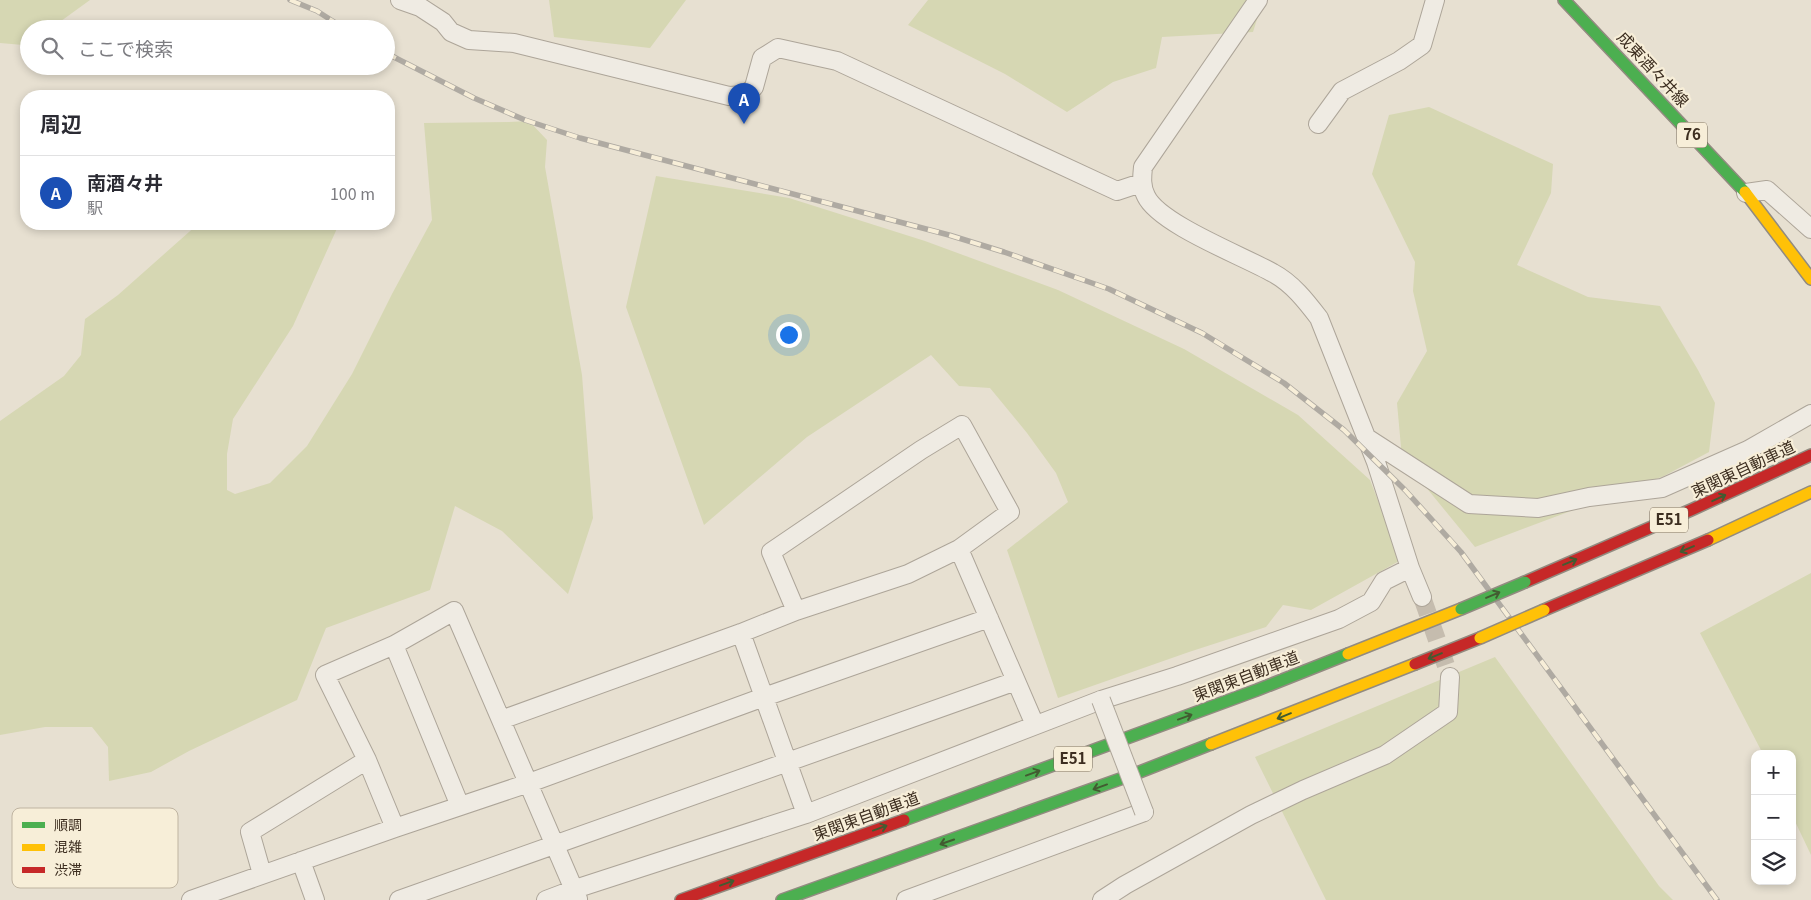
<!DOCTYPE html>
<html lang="ja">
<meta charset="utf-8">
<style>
body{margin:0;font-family:Georgia,"Noto Sans JP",serif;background:#f7f7f7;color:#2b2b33}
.controls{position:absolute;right:15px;bottom:15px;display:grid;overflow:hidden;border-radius:10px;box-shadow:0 2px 8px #0003}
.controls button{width:45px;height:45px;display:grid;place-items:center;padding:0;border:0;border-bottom:1px solid #e1e1e2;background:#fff;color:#2b2b33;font:25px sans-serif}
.you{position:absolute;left:788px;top:334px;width:18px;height:18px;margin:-12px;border:4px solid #fff;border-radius:50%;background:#1a73e8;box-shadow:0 0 0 8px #1a73e833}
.badge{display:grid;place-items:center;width:32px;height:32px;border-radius:50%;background:#db2777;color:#fff;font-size:16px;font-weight:700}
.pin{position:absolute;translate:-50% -41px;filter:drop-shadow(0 1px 2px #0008)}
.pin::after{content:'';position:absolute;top:26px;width:18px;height:15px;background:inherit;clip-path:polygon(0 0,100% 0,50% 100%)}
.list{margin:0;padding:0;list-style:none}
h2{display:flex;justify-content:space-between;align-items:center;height:65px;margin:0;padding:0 20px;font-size:21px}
h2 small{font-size:16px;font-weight:400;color:#7c7c81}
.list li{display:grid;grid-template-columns:32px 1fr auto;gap:15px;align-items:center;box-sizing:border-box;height:75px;padding:0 20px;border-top:1px solid #e1e1e2}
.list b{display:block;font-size:19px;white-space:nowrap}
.list p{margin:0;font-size:16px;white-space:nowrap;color:#7c7c81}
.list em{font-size:16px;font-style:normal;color:#7c7c81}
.icon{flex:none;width:28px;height:28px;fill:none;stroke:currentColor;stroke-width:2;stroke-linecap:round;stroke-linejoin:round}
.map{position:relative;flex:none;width:1811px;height:900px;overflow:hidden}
.search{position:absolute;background:#fff;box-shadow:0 2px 8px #0003;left:20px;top:20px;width:375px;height:55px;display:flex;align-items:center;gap:12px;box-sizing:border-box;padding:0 18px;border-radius:28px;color:#7c7c81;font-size:19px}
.panel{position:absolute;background:#fff;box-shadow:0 2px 8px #0003;left:20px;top:90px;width:375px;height:140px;border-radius:20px}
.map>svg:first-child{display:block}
.green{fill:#d6d7b3}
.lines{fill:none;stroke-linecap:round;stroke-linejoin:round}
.street-tunnel{stroke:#c5bcae;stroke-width:18;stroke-dasharray:18 9;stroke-linecap:butt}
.street-casing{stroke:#ada599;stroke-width:20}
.fast-casing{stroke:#928b80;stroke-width:14}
.slow-casing{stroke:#928b80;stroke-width:14}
.jam-casing{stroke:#928b80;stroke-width:14}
.street{stroke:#efebe3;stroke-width:18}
.fast{stroke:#4caf50;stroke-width:11}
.slow{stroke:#ffc107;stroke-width:11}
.jam{stroke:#c62828;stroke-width:11}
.rail-casing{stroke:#afaaa2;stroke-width:5.5}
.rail{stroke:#f7eed8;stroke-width:4;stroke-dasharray:11;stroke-linecap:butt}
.street-bridge-casing{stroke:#ada599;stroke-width:20;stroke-linecap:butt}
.fast-bridge-casing{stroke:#928b80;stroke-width:14;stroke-linecap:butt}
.slow-bridge-casing{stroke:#928b80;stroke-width:14;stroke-linecap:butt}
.street-bridge{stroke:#efebe3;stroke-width:18}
.fast-bridge{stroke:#4caf50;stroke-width:11}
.slow-bridge{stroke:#ffc107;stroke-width:11}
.oneway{stroke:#425b31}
.labels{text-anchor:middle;stroke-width:4.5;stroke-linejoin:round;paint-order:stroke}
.shield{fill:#f7eed8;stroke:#756857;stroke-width:1}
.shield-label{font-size:15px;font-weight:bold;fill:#3d2e20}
.street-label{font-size:16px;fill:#3d2e20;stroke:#f7eed8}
.key{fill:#f7eed8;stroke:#bfb4a1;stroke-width:1}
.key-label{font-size:14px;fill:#3d2e20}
</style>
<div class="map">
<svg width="1811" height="900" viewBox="0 0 1811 900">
<rect width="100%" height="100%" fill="#e7e0d1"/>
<path class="green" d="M 0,0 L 90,0 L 50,29 L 29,29 L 29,41 L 23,45 L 0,43 Z
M 549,0 L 686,0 L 650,48 L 554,37 Z
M 928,0 L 1263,0 L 1253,32 L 1162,37 L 1156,68 L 1113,82 L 1067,112 L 1005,74 L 908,25 Z
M 1429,107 L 1553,164 L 1551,193 L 1517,265 L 1588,297 L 1660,306 L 1698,370 L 1715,403 L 1709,452 L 1664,476 L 1475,547 L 1402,458 L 1397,403 L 1427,351 L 1413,291 L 1415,262 L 1372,174 L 1389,115 Z
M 529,121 L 547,140 L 545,167 L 582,375 L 593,518 L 568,594 L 502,531 L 455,506 L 430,590 L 326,628 L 297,700 L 189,751 L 151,772 L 109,781 L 108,747 L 92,727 L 45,727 L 0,735 L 0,421 L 64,376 L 81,355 L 85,319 L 118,295 L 198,224 L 339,224 L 293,326 L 233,419 L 227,454 L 227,490 L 235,494 L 270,483 L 307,446 L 352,374 L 392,294 L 432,220 L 424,123 L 509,122 Z
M 656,176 L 789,198 L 925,241 L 1058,290 L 1184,349 L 1298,415 L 1370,480 L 1401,560 L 1311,610 L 1283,605 L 1266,627 L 1189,652 L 1058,698 L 1007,550 L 1068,502 L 1056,473 L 1027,433 L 990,388 L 959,386 L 931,355 L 807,437 L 704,525 L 626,307 Z
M 1811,573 L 1811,855 L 1792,815 L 1792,754 L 1763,754 L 1700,633 Z
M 1495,657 L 1659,886 L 1673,900 L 1326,900 L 1255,757 Z"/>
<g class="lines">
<path class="street-tunnel" d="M 1422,597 L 1450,677"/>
<defs>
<path id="street" d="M 400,0 L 420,7 L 443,22 L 451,32 L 469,40 L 514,43 L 729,96 L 745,95 L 754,87 L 762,58 L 778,48 L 837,61 L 1117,191 L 1141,183
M 1258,0 L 1143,167 C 1142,177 1141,186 1146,196 C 1159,224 1243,256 1273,273 C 1292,283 1306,301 1319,318 L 1376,462 L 1410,568 L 1422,597
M 1318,124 L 1342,91 L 1399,61 L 1422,45 L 1435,0
M 1746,193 L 1767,190 L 1811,229
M 1367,438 L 1469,504 L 1538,508 L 1589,497 L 1662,488 L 1748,450 L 1811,414
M 959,549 L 1035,725
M 741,633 L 806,814
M 394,645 L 460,806
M 501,720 L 741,633 L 796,611 L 908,574 L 959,549 L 1010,512 L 962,425 L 921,450 L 771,552 L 796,611
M 395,828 L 367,760 L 325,675 L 394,645 L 454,611 L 578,899
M 301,861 L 315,900
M 262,874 L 250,832 L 367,760
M 191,900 L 395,828 L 529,783 L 764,697 L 989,618
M 399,900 L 1016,681
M 546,900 L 575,889 L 806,814 L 1101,700 L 1177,676 L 1339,619 L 1371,602 L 1384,581 L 1410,568
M 906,900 L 1144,812
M 1102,900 L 1125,885 L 1251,815 L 1303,790 L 1385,755 L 1448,712 L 1450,677"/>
<path id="fast" d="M 1564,0 L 1745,192
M 904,820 L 1257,690 L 1348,654
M 782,900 L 1137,773 L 1211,744"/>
<path id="slow" d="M 1745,192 L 1811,279
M 1708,540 L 1811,492
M 1348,654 L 1461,609
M 1211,744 L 1415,664"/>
<path id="jam" d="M 1525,582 L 1691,510 L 1811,455
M 1544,610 L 1708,540
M 1415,664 L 1480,638
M 681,900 L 904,820"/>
</defs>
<use href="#street" class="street-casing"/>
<use href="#fast" class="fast-casing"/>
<use href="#slow" class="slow-casing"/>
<use href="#jam" class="jam-casing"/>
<use href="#street" class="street"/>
<use href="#fast" class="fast"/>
<use href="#slow" class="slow"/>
<use href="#jam" class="jam"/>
<defs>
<path id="rail" d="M 290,0 L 317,11 L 345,29
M 386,53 L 474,98 L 525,120 L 580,138 L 949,235 L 1004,252 L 1109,289 L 1202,333 L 1284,383 L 1344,430 L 1405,490 L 1461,552 L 1717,900"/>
</defs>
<use href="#rail" class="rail-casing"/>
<use href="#rail" class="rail"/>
<defs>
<path id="street-bridge" d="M 1101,700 L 1144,812"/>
<path id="fast-bridge" d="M 1461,609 L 1525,582"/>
<path id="slow-bridge" d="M 1480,638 L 1544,610"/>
</defs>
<use href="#street-bridge" class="street-bridge-casing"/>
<use href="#fast-bridge" class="fast-bridge-casing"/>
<use href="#slow-bridge" class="slow-bridge-casing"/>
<use href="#street-bridge" class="street-bridge"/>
<use href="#fast-bridge" class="fast-bridge"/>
<use href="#slow-bridge" class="slow-bridge"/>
</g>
<defs><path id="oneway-shaft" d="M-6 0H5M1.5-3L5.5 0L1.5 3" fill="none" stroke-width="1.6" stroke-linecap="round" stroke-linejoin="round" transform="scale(1.25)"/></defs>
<g class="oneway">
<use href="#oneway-shaft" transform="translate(1719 498) rotate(-25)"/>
<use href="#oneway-shaft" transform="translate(1687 549) rotate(157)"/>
<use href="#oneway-shaft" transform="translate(1570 562) rotate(-23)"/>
<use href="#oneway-shaft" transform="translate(1493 595) rotate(-23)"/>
<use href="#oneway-shaft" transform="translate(1435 656) rotate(158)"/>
<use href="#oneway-shaft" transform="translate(1284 716) rotate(158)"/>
<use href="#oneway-shaft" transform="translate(1185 717) rotate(-20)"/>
<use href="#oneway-shaft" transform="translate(1033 773) rotate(-20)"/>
<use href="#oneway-shaft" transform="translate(1100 787) rotate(160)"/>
<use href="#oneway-shaft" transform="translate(880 828) rotate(-20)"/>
<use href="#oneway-shaft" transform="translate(947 842) rotate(161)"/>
<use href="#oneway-shaft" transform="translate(727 883) rotate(-20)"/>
</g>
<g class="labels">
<g class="shield">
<rect x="1677" y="122.5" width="30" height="25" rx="4"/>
<rect x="1650" y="507.5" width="38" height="25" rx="4"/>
<rect x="1054" y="746.5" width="38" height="25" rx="4"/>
</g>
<g class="shield-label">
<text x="1692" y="140">76</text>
<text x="1669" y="525">E51</text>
<text x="1073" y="764">E51</text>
</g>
<g class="street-label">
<text transform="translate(1653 69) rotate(47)" y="6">成東酒々井線</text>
<text transform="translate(1743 469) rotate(-25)" y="6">東関東自動車道</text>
<text transform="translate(1246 676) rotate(-21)" y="6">東関東自動車道</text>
<text transform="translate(866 816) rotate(-20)" y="6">東関東自動車道</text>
</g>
</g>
<rect x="12" y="808" width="166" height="80" rx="8" class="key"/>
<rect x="22" y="822" width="23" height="6" fill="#4caf50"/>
<rect x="22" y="844" width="23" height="7" fill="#ffc107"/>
<rect x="22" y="867" width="23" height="6" fill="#c62828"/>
<g class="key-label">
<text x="54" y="830">順調</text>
<text x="54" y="852">混雑</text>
<text x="54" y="875">渋滞</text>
</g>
</svg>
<div class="controls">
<button>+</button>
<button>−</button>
<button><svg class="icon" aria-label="layers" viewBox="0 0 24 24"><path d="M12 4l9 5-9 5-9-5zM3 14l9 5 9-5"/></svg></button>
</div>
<div class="you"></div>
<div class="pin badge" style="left:744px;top:124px;background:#1a4fb4">A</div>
<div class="search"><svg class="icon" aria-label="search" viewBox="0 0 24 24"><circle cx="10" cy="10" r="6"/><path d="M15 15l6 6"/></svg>ここで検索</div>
<section class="panel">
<h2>周辺<small></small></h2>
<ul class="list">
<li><span class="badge" style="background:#1a4fb4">A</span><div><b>南酒々井</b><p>駅</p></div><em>100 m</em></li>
</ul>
</section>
</div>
